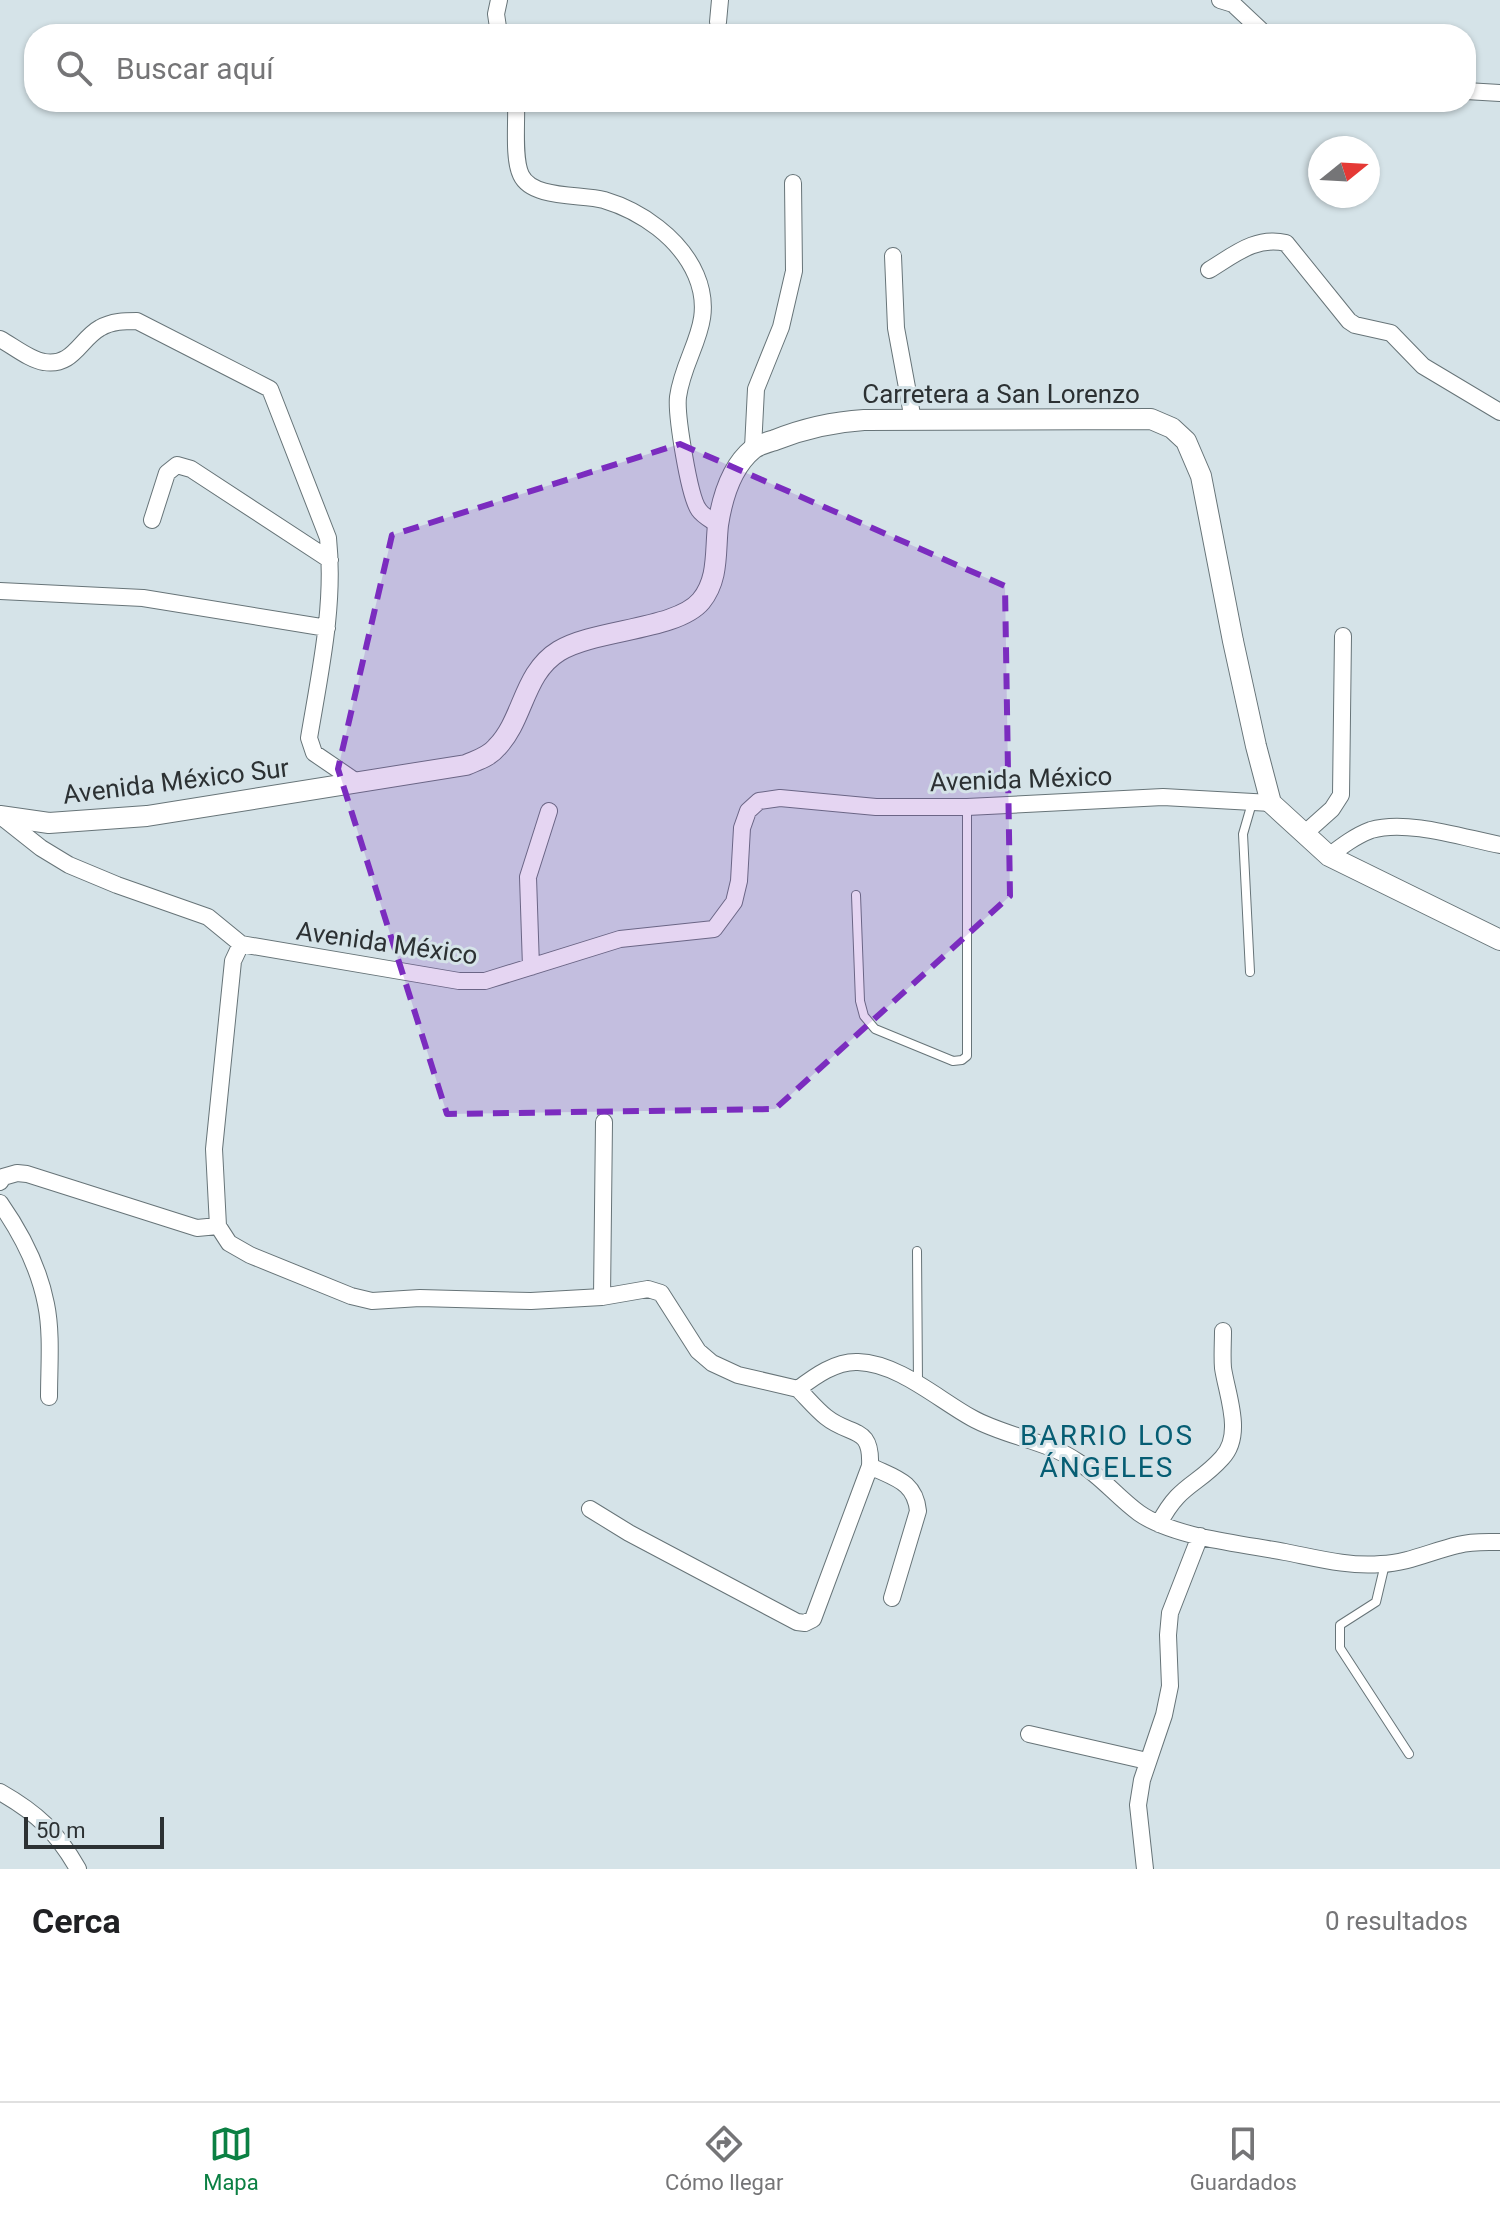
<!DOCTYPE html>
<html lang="es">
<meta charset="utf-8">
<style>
body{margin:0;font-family:Roboto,sans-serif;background:#f2f2f2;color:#202124}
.compass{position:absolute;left:1308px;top:136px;width:72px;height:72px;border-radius:50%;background:#fff;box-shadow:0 2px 6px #0004;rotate:72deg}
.scale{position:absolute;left:24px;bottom:20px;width:140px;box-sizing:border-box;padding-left:8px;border:4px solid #2c3133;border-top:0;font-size:22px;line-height:28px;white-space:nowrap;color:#2c3133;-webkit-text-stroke:6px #d5e3e8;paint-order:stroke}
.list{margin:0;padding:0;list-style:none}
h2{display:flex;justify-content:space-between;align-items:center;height:104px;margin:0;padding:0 32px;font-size:34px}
h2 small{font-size:26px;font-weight:400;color:#757577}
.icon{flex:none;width:44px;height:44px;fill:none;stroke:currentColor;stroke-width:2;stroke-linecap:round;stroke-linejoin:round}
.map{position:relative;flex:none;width:1500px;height:1869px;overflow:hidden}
.search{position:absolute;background:#fff;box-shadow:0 2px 6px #0004;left:24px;right:24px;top:24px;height:88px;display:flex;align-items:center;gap:20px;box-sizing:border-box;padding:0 28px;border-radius:32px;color:#757577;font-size:30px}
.sheet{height:232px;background:#fff}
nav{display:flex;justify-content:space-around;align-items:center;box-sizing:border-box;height:112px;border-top:2px solid #e0e0e0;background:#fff;font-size:22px;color:#757577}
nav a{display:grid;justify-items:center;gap:4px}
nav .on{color:#0b8043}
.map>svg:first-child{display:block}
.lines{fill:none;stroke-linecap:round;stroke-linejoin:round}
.service-casing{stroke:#677478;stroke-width:10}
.minor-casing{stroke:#677478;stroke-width:18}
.tertiary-casing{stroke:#677478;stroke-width:22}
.service{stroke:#fff;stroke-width:8}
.minor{stroke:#fff;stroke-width:16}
.tertiary{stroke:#fff;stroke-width:20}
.marked{fill:#7b2cbf;fill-opacity:0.2;stroke:#7b2cbf;stroke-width:6;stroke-dasharray:16 10;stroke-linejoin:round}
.labels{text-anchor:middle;stroke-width:6;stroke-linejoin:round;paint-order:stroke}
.street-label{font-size:26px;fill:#2c3133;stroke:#d5e3e8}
.neighbourhood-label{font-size:28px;letter-spacing:2px;fill:#065d73;stroke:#d5e3e8}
</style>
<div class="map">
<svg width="1500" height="1869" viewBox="0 0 1500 1869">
<rect width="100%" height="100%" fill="#d5e3e8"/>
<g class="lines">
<defs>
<path id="service" d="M 856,895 L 860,1001 L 864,1016 L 875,1029 L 953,1061 L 962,1060 L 967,1056 L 967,807
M 1250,972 L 1243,834 L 1252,803
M 917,1251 L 918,1382
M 1385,1564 L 1376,1602 L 1340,1625 L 1340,1648 L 1409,1754"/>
<path id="minor" d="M 499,0 L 496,14 L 499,34
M 1220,0 L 1233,4 L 1265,34
M 718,22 L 720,0
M 1466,91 L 1500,93
M 516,102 C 517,121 513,159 521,175 C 532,199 580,194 604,200 C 641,211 680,238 696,275 C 717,324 684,352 678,397 C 676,414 689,497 699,510 C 703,516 713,521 718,525
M 1312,102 L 1313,102
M 893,256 L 896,328 L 913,420
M 1209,270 C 1234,255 1255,236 1286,243 L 1349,321 L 1355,325 L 1391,333 L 1423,366 L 1500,412
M 0,339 C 13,346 30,360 44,362 C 73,367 80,339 100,328 C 112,321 125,321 137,321 L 270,389 L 328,538 C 335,605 320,672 309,738 L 314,753 L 358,783
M 753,448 L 756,389 L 781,327 L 794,271 L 793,183
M 152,520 L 167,473 L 177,465 L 191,469 L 330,560
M 0,591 L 143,598 L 327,628
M 2,817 L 41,848 L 69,865 L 117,885 L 208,917 L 241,944 L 459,981 L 485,981 L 620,939 L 714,929 L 734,902 L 739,881 L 742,828 L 748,811 L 759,801 L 780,798 L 876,807 L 967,807 L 1163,797 L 1271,803
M 1304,834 L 1332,809 L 1341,795 L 1343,636
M 1329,856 C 1342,846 1355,836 1371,830 C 1407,819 1464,838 1500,845
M 241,944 L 233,961 L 214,1149 L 218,1226 L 229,1243 L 250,1255 L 351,1296 L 372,1301 L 420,1298 L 531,1301 L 602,1297 L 648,1289 L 661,1293 L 698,1351 L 712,1363 L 738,1375 L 798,1389 C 815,1376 836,1361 858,1362 C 898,1363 939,1400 972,1418 C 1006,1437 1046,1440 1078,1462 C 1101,1476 1117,1497 1139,1513 C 1156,1525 1180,1532 1201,1537 C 1229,1543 1257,1547 1285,1552 C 1316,1558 1349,1567 1381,1564 C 1408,1563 1432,1551 1458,1545 C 1472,1541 1486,1542 1500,1542
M 531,967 L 528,877 L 549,811
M 0,1182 L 3,1177 L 17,1173 L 27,1174 L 197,1228 L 218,1226
M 0,1203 C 21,1233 39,1268 46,1304 C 52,1333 49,1367 49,1397
M 602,1297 L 604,1122
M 870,1466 C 894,1478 915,1481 918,1511 L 892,1598
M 590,1509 L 629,1533 L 797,1622 L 805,1623 L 813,1619 L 870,1466 C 872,1425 851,1437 826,1417 C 816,1409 807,1398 798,1389
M 1159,1524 C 1179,1484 1197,1486 1222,1458 C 1244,1435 1227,1395 1223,1368 C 1222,1356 1223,1343 1223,1331
M 1029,1734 L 1147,1761
M 0,1792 C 37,1813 57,1832 78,1869
M 1145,1869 L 1138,1805 L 1142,1780 L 1164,1715 L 1170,1686 L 1168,1635 L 1170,1613 L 1200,1536"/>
<path id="tertiary" d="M 0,816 L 49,823 L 147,816 L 466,765 C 477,760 489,757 497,747 C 524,719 523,673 559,651 C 595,629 677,630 701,601 C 719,579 715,552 718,525 C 722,499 731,467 753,449 C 758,445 769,442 775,440 C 805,428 832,422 864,420 L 1151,419 L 1172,428 L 1186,441 L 1201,476 L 1233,641 L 1256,746 L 1271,803 L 1329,856 L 1500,940"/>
</defs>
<use href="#service" class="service-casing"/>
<use href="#minor" class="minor-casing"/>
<use href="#tertiary" class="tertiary-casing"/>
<use href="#service" class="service"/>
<use href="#minor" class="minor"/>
<use href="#tertiary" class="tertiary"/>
</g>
<path class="marked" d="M 680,444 L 1005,586 L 1010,896 L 775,1109 L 447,1114 L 338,769 L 392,535 Z"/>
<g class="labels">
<g class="street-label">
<text x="1001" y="403">Carretera a San Lorenzo</text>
<text transform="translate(1021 779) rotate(-2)" y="9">Avenida México</text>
<text transform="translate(176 781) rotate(-7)" y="9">Avenida México Sur</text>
<text transform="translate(387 943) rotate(8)" y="9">Avenida México</text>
</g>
<g class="neighbourhood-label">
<text x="1107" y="1445">BARRIO LOS<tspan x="1107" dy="32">ÁNGELES</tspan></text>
</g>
</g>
</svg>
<svg class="compass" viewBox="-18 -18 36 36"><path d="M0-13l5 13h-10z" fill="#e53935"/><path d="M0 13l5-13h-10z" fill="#757577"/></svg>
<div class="scale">50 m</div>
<div class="search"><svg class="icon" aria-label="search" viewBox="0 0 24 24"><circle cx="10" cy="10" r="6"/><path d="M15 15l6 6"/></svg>Buscar aquí</div>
</div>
<section class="sheet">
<h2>Cerca<small>0 resultados</small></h2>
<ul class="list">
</ul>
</section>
<nav>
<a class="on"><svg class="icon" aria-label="map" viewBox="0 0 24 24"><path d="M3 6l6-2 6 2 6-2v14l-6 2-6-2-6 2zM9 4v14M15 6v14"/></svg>Mapa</a>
<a><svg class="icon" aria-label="directions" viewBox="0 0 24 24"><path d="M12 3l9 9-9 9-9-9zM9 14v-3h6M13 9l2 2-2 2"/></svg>Cómo llegar</a>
<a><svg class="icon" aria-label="saved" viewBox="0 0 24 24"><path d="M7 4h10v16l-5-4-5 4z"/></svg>Guardados</a>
</nav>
